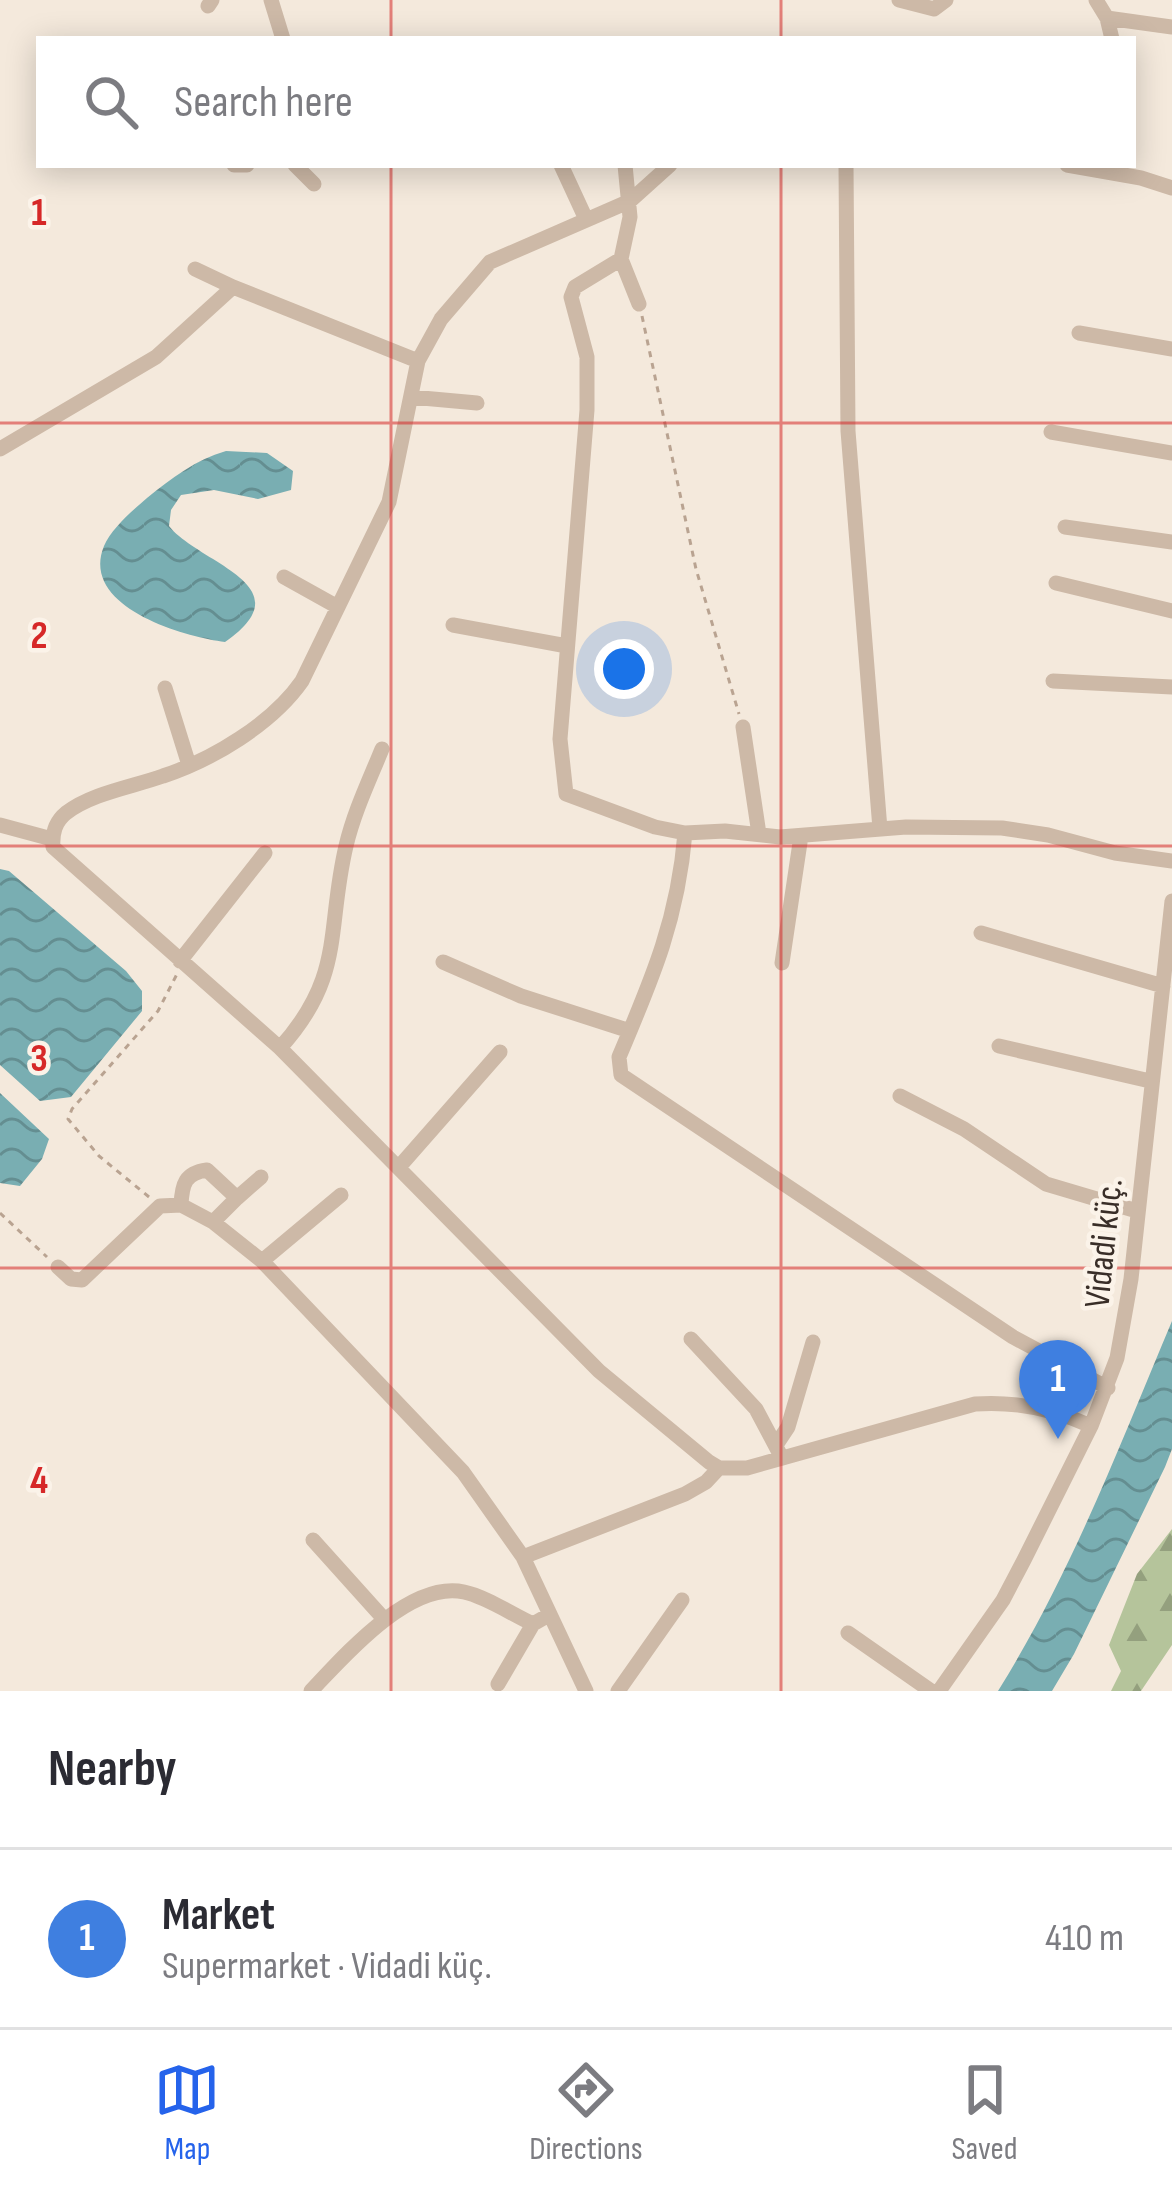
<!DOCTYPE html>
<meta charset="utf-8">
<style>
body{margin:0;font-family:"Sofia Sans Condensed",sans-serif;background:#f2f2f3;color:#2b2b33}
.you{position:absolute;left:624px;top:669px;width:42px;height:42px;margin:-30px;border:9px solid #fff;border-radius:50%;background:#1a73e8;box-shadow:0 0 0 18px #1a73e833}
.badge{display:grid;place-items:center;width:78px;height:78px;border-radius:50%;background:#2563eb;color:#fff;font-size:39px;font-weight:700}
.pin{position:absolute;translate:-50% -99px;filter:drop-shadow(0 3px 6px #0008)}
.pin::after{content:'';position:absolute;top:63px;width:42px;height:36px;background:inherit;clip-path:polygon(0 0,100% 0,50% 100%)}
.list{margin:0;padding:0;list-style:none}
h2{display:flex;justify-content:space-between;align-items:center;height:156px;margin:0;padding:0 48px;font-size:51px}
h2 small{font-size:39px;font-weight:400;color:#7c7c81}
.list li{display:grid;grid-template-columns:78px 1fr auto;gap:36px;align-items:center;box-sizing:border-box;height:180px;padding:0 48px;border-top:3px solid #e1e1e2}
.list b{display:block;font-size:45px;white-space:nowrap}
.list p{margin:0;font-size:39px;white-space:nowrap;color:#7c7c81}
.list em{font-size:39px;font-style:normal;color:#7c7c81}
.icon{flex:none;width:66px;height:66px;fill:none;stroke:currentColor;stroke-width:2;stroke-linecap:round;stroke-linejoin:round}
.map{position:relative;flex:none;width:1172px;height:1691px;overflow:hidden}
.search{position:absolute;background:#fff;box-shadow:0 6px 30px #0003;left:36px;right:36px;top:36px;height:132px;display:flex;align-items:center;gap:30px;box-sizing:border-box;padding:0 42px;border-radius:0px;color:#7c7c81;font-size:45px}
.sheet{height:336px;background:#fff}
nav{display:flex;justify-content:space-around;align-items:center;box-sizing:border-box;height:168px;border-top:3px solid #e1e1e2;background:#fff;font-size:33px;color:#7c7c81}
nav a{display:grid;justify-items:center;gap:6px}
nav .on{color:#2563eb}
.map>svg:first-child{display:block}
.forest{fill:url(#forest-firs)}
.water{fill:url(#water-waves)}
.lines{fill:none;stroke-linecap:round;stroke-linejoin:round}
.path{stroke:#b9a391;stroke-width:3;stroke-dasharray:6 6;stroke-linecap:butt}
.minor{stroke:#cdb9a7;stroke-width:15}
.grid{fill:none;stroke:#d62828;stroke-width:3;stroke-opacity:0.55}
.labels{text-anchor:middle;stroke-width:9;stroke-linejoin:round;paint-order:stroke}
.street-label{font-size:36px;fill:#392e28;stroke:#fbf3e9}
.grid-label{font-size:39px;text-anchor:middle;font-weight:bold;fill:#d62828;stroke:#fbf3e9;stroke-width:9;stroke-linejoin:round;paint-order:stroke}
</style>
<div class="map">
<svg width="1172" height="1691" viewBox="0 0 1172 1691">
<defs>
<pattern id="forest-firs" width="22" height="20" patternUnits="userSpaceOnUse" patternTransform="scale(3)"><rect width="22" height="20" fill="#b5c49b"/><path d="M5 1l3.5 6h-7zM16 11l3.5 6h-7z" fill="#94a07e"/></pattern>
<pattern id="water-waves" width="16" height="10" patternUnits="userSpaceOnUse" patternTransform="scale(3)"><rect width="16" height="10" fill="#79aeb2"/><path d="M0 5q4-4 8 0t8 0" fill="none" stroke="#648e91"/></pattern>
</defs>
<rect width="100%" height="100%" fill="#f4e9dc"/>
<path class="forest" d="M 1172,1529 L 1172,1645 L 1141,1691 L 1111,1691 L 1121,1671 L 1109,1645 L 1137,1574 Z"/>
<path class="water" d="M 226,451 L 267,453 L 293,471 L 291,490 L 258,499 L 214,490 L 181,495 L 171,510 L 169,526 C 199,564 307,585 225,642 C 184,637 79,607 104,546 C 111,529 133,510 147,498 C 172,478 195,460 226,451 Z
M 0,869 L 9,871 L 126,971 L 142,991 L 142,1011 L 71,1097 L 40,1101 L 0,1065 Z
M 0,1093 L 49,1139 L 42,1159 L 20,1186 L 0,1183 Z
M 1172,1321 L 1172,1449 L 1165,1467 L 1074,1654 L 1052,1691 L 998,1691 C 1071,1574 1119,1447 1172,1321 Z"/>
<g class="lines">
<path class="path" d="M 642,316 L 696,569 L 739,714
M 149,1197 L 99,1156 L 68,1119 L 72,1109 L 158,1011 L 177,974
M 0,1213 L 47,1257"/>
<path class="minor" d="M 271,0 L 283,39
M 899,0 L 934,9 L 946,0
M 1096,0 L 1107,18 L 1112,39
M 208,6 L 212,0
M 1107,18 L 1172,27
M 234,165 L 247,165
M 295,165 L 314,184
M 561,165 L 585,217
M 625,165 L 630,217 L 621,259 L 575,287 L 571,297 L 587,357 L 587,410 L 560,739 L 566,794 L 655,827 L 685,833 L 725,831 L 780,837 L 906,827 L 1002,828 L 1048,835 L 1115,853 L 1172,861
M 670,165 L 630,201 L 490,262 L 441,319 L 418,361 L 389,502 L 302,681 C 272,724 212,760 163,776 C 132,787 92,793 66,813 C 55,822 52,833 53,847 L 280,1048 L 599,1371 L 709,1462 L 719,1468 L 747,1468 L 975,1404 C 1016,1401 1054,1409 1091,1426
M 846,165 L 848,431 L 880,829
M 1067,165 L 1141,178 L 1172,188
M 621,259 L 639,304
M 195,269 L 233,287
M 1079,333 L 1172,349
M 411,397 L 477,403
M 1051,432 L 1172,453
M 0,449 L 156,357 L 233,287 L 418,361
M 1065,527 L 1172,542
M 284,577 L 336,606
M 1056,583 L 1172,611
M 453,625 L 567,646
M 1053,681 L 1172,687
M 165,688 L 189,765
M 743,727 L 759,834
M 0,825 L 52,839
M 685,833 C 678,919 652,979 619,1057 L 621,1075 L 1013,1337 L 1108,1388
M 981,933 L 1163,986
M 180,961 L 265,853
M 443,962 L 521,996 L 630,1031
M 782,963 L 801,836
M 999,1046 L 1150,1081
M 280,1048 C 345,976 326,931 346,846 C 354,812 369,781 382,749
M 900,1096 L 964,1129 L 1046,1184 L 1137,1211
M 399,1167 L 500,1052
M 237,1198 L 261,1177
M 181,1205 C 182,1184 185,1173 207,1170 L 237,1198 L 213,1222
M 262,1261 L 341,1195
M 58,1267 L 71,1279 L 82,1280 L 160,1206 L 181,1205 L 213,1222 L 262,1261 L 463,1472 L 523,1557 L 586,1691
M 691,1339 L 756,1409 L 782,1458
M 776,1445 L 788,1427 L 813,1342
M 313,1540 L 384,1619
M 523,1557 L 685,1494 L 706,1482 L 719,1468
M 848,1633 L 931,1691
M 498,1684 L 533,1624
M 311,1691 C 345,1655 410,1580 464,1592 C 487,1597 511,1614 533,1624 L 547,1616
M 618,1691 L 682,1600
M 939,1691 L 1003,1600 L 1024,1560 L 1091,1426 L 1117,1358 L 1131,1279 L 1172,901"/>
</g>
<path class="grid" d="M 391,0 L 391,39M 781,0 L 781,39M 391,165 L 391,1691M 781,165 L 781,1691M 0,423 L 1172,423M 0,846 L 1172,846M 0,1268 L 1172,1268"/>
<g class="labels">
<g class="street-label">
<text transform="translate(1102 1243) rotate(-84)" y="13">Vidadi küç.</text>
</g>
</g>
<g class="grid-label">
<text x="39" y="225">1</text>
<text x="39" y="648">2</text>
<text x="39" y="1071">3</text>
<text x="39" y="1493">4</text>
</g>
</svg>
<div class="you"></div>
<div class="pin badge" style="left:1058px;top:1439px;background:#3f7fe0">1</div>
<div class="search"><svg class="icon" aria-label="search" viewBox="0 0 24 24"><circle cx="10" cy="10" r="6"/><path d="M15 15l6 6"/></svg>Search here</div>
</div>
<section class="sheet">
<h2>Nearby<small></small></h2>
<ul class="list">
<li><span class="badge" style="background:#3f7fe0">1</span><div><b>Market</b><p>Supermarket · Vidadi küç.</p></div><em>410 m</em></li>
</ul>
</section>
<nav>
<a class="on"><svg class="icon" aria-label="map" viewBox="0 0 24 24"><path d="M3 6l6-2 6 2 6-2v14l-6 2-6-2-6 2zM9 4v14M15 6v14"/></svg>Map</a>
<a><svg class="icon" aria-label="directions" viewBox="0 0 24 24"><path d="M12 3l9 9-9 9-9-9zM9 14v-3h6M13 9l2 2-2 2"/></svg>Directions</a>
<a><svg class="icon" aria-label="saved" viewBox="0 0 24 24"><path d="M7 4h10v16l-5-4-5 4z"/></svg>Saved</a>
</nav>
